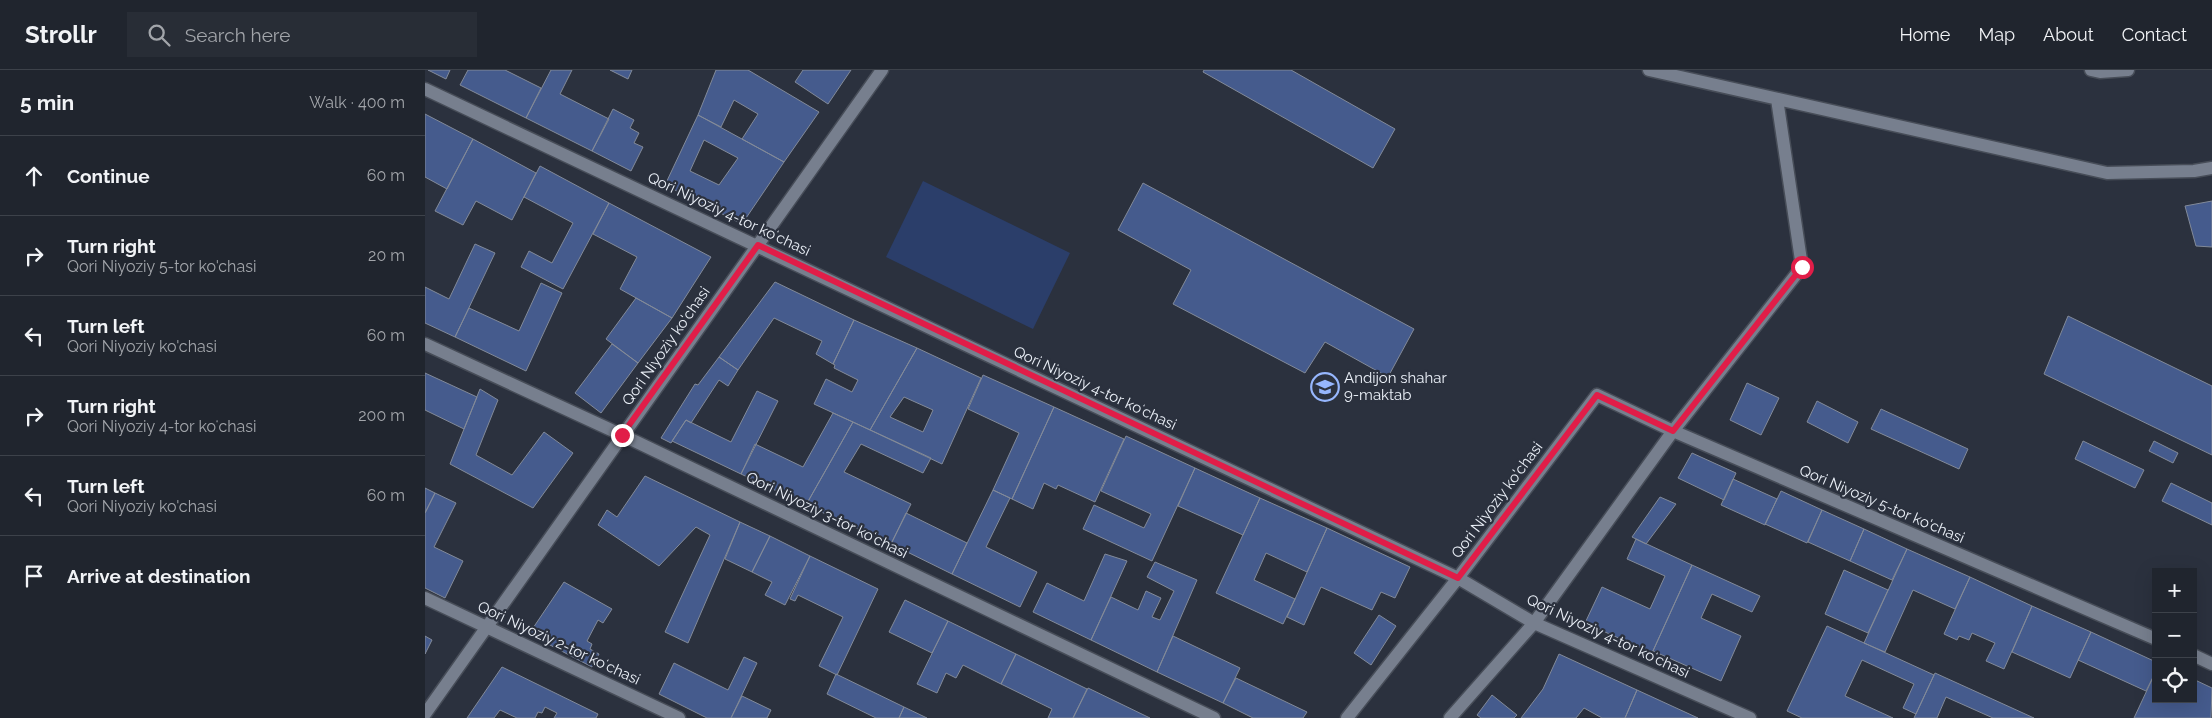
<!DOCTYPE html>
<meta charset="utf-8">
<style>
body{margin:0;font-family:Raleway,sans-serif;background:#282d36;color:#f1f3f6}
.controls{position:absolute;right:15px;bottom:15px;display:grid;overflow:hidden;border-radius:0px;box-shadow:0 5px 20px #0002}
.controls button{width:45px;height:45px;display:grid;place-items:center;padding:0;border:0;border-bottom:1px solid #3d424a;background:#20252e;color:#f1f3f6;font:25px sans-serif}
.stop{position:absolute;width:15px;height:15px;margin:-11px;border:4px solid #e11d48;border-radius:50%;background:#fff}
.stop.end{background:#e11d48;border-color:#fff;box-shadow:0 1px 5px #0008}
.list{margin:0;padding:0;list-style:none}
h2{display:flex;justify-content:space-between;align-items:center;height:65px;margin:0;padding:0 20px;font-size:21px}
h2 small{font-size:16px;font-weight:400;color:#a2a5aa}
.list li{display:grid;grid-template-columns:32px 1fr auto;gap:15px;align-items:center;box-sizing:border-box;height:80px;padding:0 20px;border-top:1px solid #3d424a}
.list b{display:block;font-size:19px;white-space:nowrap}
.list p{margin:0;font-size:16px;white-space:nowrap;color:#a2a5aa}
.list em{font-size:16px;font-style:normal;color:#a2a5aa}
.icon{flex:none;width:28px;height:28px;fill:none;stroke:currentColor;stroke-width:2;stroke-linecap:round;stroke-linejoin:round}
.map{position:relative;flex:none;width:1787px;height:648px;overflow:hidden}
header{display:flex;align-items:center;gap:30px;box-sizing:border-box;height:70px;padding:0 25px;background:#20252e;border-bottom:1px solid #3d424a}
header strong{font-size:24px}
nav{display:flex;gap:28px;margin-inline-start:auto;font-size:18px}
.search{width:350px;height:45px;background:#282d36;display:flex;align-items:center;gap:12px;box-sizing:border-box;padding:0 18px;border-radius:0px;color:#a2a5aa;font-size:19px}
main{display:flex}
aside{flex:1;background:#20252e}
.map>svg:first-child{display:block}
.green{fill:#2b3e6a}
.building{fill:#455b8d;stroke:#828a99;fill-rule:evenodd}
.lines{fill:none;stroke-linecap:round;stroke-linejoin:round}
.street-casing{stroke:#474d58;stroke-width:15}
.street{stroke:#777f8e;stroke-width:12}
.route{stroke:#e11d48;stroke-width:6}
.labels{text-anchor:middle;stroke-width:4.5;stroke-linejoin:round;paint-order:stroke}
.street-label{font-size:15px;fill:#ebf0f8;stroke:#2b313e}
.poi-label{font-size:15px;fill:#ebf0f8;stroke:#2b313e;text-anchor:start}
</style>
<header>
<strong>Strollr</strong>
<div class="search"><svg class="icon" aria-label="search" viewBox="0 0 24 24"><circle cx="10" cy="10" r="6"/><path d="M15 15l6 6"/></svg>Search here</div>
<nav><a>Home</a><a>Map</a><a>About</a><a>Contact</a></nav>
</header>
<main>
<aside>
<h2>5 min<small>Walk · 400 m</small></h2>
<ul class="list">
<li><svg class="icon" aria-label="ahead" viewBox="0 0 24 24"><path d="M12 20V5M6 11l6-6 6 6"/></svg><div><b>Continue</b></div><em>60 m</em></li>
<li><svg class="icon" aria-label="right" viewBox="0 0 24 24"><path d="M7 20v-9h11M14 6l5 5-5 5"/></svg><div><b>Turn right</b><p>Qori Niyoziy 5-tor ko'chasi</p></div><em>20 m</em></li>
<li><svg class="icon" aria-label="left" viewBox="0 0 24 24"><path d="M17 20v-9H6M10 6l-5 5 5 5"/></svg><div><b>Turn left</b><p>Qori Niyoziy ko'chasi</p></div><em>60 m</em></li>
<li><svg class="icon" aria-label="right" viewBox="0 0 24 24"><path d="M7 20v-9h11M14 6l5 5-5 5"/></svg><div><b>Turn right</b><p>Qori Niyoziy 4-tor koʻchasi</p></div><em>200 m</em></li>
<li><svg class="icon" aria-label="left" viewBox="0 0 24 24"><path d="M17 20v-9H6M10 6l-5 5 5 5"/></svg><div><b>Turn left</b><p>Qori Niyoziy ko'chasi</p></div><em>60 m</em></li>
<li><svg class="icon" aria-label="arrive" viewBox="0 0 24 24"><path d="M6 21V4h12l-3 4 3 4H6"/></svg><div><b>Arrive at destination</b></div></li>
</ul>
</aside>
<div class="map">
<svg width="1787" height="648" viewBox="0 0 1787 648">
<rect width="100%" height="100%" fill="#2b313e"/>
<path class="green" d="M 498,111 L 645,183 L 608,259 L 461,187 Z"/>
<path class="building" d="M 3,0 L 25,0 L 21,9 Z
M 43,0 L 80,0 L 116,18 L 101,48 L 35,15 Z
M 126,0 L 147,0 L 135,24 L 184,49 L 167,81 L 101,48 Z
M 185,0 L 207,0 L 203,9 Z
M 291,0 L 323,0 L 394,42 L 359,92 L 317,69 L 333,44 L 309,30 L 296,57 L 273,45 Z
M 378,0 L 426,0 L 403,34 L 370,12 Z
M 779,0 L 866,0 L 970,59 L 948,98 L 778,2 Z
M 188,39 L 209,50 L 205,58 L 214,63 L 209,73 L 218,77 L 206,101 L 167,81 Z
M 0,44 L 48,69 L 22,119 L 0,107 Z
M 273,45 L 359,92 L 317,154 L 240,115 ZM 279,70 L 313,88 L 294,115 L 265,101 Z
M 48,69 L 111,103 L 87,150 L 51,131 L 38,155 L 10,141 Z
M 115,96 L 184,133 L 138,219 L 96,197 L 104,181 L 127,193 L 148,153 L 99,127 Z
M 718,113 L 989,259 L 963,307 L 900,272 L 880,303 L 748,234 L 766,200 L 693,160 Z
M 1787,131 L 1787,177 L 1771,176 L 1760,136 Z
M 184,133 L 286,187 L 247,248 L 195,219 L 212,187 L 168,164 Z
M 50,174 L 70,183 L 30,267 L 0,253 L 0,217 L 24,229 Z
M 350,212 L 429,250 L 408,294 L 391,284 L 397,271 L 349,248 L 313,300 L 294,287 Z
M 116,213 L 137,223 L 101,301 L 30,267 L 44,238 L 94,261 Z
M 211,228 L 247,248 L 213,293 L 181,269 Z
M 1643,246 L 1787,316 L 1787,385 L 1619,304 Z
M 429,250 L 492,278 L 445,360 L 389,334 L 401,309 L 427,322 L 433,310 L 409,298 L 410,295 L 408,294 Z
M 187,274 L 213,293 L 176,343 L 150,323 Z
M 492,278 L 556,308 L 517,394 L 445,360 ZM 479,327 L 508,340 L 498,362 L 465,347 Z
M 294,287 L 313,300 L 303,316 L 294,310 L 266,353 L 261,350 L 246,373 L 236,368 L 270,314 L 273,315 Z
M 0,303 L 52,327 L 39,359 L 0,340 Z
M 558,305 L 629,337 L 587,429 L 568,420 L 594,363 L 543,339 Z
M 1322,313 L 1354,328 L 1336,365 L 1305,350 Z
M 55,319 L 73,330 L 51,385 L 87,405 L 119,362 L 148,383 L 108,438 L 25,394 Z
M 332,321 L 353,331 L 316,404 L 247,371 L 261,350 L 306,372 Z
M 1392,331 L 1433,352 L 1423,373 L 1382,352 Z
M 629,337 L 699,369 L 670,432 L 633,415 L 631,419 L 619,413 L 608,439 L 587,429 Z
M 1456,339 L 1543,379 L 1534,399 L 1446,359 Z
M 408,343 L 428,352 L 381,435 L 316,404 L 330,374 L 378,397 Z
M 428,352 L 506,388 L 498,403 L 436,374 L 419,402 L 486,434 L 466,474 L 381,435 Z
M 701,366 L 770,398 L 727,491 L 658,459 L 669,435 L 719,458 L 726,444 L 676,421 Z
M 1658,371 L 1719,400 L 1710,418 L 1650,389 Z
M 1729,371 L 1753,383 L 1748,393 L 1724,381 Z
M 1267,383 L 1311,403 L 1299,430 L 1253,408 Z
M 770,398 L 835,428 L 818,465 L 753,436 Z
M 220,406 L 315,452 L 263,573 L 240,562 L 285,465 L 271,457 L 234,496 L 173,455 L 182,440 L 192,447 Z
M 1308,409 L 1352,429 L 1340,455 L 1296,435 Z
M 1746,413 L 1787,433 L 1787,455 L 1737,431 Z
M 0,418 L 10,423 L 0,443 Z
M 568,420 L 585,428 L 561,477 L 612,502 L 595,537 L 527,504 Z
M 1356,421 L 1397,440 L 1382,473 L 1340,454 Z
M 10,423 L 31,433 L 9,477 L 38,491 L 20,528 L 0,518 L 0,443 Z
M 1235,427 L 1251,434 L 1221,474 L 1207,467 Z
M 835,428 L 902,458 L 882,502 L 841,483 L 829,510 L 870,529 L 858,554 L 791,523 Z
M 1397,440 L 1439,459 L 1425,491 L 1383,472 Z
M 481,443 L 542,473 L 527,504 L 466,474 Z
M 315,452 L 345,466 L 327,502 L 300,489 Z
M 902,458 L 985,497 L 970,528 L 956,522 L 947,540 L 896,517 L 879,555 L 862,547 Z
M 1439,459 L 1482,479 L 1467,510 L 1425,491 Z
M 345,466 L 385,486 L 360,535 L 340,525 L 347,512 L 327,502 Z
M 1211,469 L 1267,495 L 1227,583 L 1160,553 L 1177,517 L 1225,539 L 1240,506 L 1202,489 Z
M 1482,479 L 1545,507 L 1530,539 L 1488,520 L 1460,582 L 1439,573 Z
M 680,484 L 702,491 L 666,570 L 608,542 L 622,513 L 659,531 Z
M 385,486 L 453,519 L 412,605 L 394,596 L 418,547 L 373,525 L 370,531 L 365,529 Z
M 730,492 L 772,510 L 732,602 L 666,570 L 686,527 L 713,540 L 721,521 L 736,528 L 727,547 L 735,550 L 749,521 L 722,507 Z
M 1267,495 L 1335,526 L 1327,542 L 1287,524 L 1276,548 L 1316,566 L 1296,611 L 1228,581 Z
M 1419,500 L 1463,520 L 1443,563 L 1400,544 Z
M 1545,507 L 1607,536 L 1579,599 L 1561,591 L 1570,573 L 1547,563 L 1544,570 L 1534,566 L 1532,570 L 1519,564 Z
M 139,512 L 187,539 L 178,553 L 173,550 L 162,571 L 167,574 L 165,579 L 174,584 L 167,597 L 104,564 Z
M 480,530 L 523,551 L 507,583 L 464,562 Z
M 1607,536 L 1666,562 L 1645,608 L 1587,582 Z
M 954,545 L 971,556 L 946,595 L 929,583 Z
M 523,551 L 591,584 L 576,614 L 538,595 L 531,608 L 521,603 L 512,623 L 492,614 Z
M 1402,556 L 1509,605 L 1491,644 L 1478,638 L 1489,614 L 1437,590 L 1420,626 L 1468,648 L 1377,648 L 1362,641 Z
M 1666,562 L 1731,592 L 1731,601 L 1721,621 L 1653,590 Z
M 0,566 L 7,570 L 0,584 Z
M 748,566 L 815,598 L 798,633 L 732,602 Z
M 591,584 L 662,619 L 648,648 L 623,648 L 627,639 L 576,614 Z
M 1134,584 L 1212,620 L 1200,648 L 1177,648 L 1159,638 L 1151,648 L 1096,648 L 1118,619 Z
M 319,587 L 332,593 L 306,648 L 282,648 L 234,624 L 249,593 L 303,620 Z
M 77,597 L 173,644 L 171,648 L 129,648 L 132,643 L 120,637 L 117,643 L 113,642 L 110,648 L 92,648 L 75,640 L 69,648 L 42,648 Z
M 1731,601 L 1731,629 L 1768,629 L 1768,609 L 1787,618 L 1786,648 L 1709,648 Z
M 1510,603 L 1609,648 L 1568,648 L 1521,627 L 1512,648 L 1489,648 Z
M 411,604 L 479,637 L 474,648 L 451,648 L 402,624 Z
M 811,608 L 882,642 L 878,648 L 828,648 L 798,633 Z
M 663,618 L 725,648 L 648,648 Z
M 1212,620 L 1273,648 L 1200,648 Z
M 1067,625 L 1092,645 L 1089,648 L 1056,648 L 1052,645 Z
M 317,626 L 346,640 L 342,648 L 306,648 Z
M 479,637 L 502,648 L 474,648 Z"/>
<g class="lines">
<defs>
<path id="street" d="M 1224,0 L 1682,103 L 1769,101 L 1787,98
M 1666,0 L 1675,2 L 1703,0
M 0,19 L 1033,508 L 1109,553 L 1325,648
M 0,274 L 197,365 L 789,648
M 0,528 L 254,648
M 1768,585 L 1787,594
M 0,644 L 457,0
M 922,648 L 1033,508 L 1172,325 L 1248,361 L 1731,569
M 1025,648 L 1109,553 L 1248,361 L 1377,197 L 1352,29"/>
</defs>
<use href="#street" class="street-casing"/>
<use href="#street" class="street"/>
</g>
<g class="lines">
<path class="route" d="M 197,365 L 333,175 L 1033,508 L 1172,325 L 1248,361 L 1377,197"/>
</g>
<defs>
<symbol id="school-ring" viewBox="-11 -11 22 22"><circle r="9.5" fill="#2b313e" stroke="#96b6fd" stroke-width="1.5"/><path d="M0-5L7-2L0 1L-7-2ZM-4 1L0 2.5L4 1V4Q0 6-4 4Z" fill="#96b6fd"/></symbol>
</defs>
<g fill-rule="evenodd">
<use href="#school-ring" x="884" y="301" width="32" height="32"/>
</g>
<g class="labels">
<g class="street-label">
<text transform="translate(304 144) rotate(25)" y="5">Qori Niyoziy 4-tor koʻchasi</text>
<text transform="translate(241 276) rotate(-55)" y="5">Qori Niyoziy ko'chasi</text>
<text transform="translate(670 318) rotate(25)" y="5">Qori Niyoziy 4-tor koʻchasi</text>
<text transform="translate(1072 430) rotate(-53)" y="5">Qori Niyoziy ko'chasi</text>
<text transform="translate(1457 434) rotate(23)" y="5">Qori Niyoziy 5-tor ko'chasi</text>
<text transform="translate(402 445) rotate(26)" y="5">Qori Niyoziy 3-tor koʻchasi</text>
<text transform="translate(1183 566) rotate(25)" y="5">Qori Niyoziy 4-tor koʻchasi</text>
<text transform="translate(134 573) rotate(25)" y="5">Qori Niyoziy 2-tor koʻchasi</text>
</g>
<g class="poi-label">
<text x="919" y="313">Andijon shahar<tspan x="919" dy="17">9-maktab</tspan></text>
</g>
</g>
</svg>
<div class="controls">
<button>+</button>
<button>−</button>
<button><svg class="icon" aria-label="locate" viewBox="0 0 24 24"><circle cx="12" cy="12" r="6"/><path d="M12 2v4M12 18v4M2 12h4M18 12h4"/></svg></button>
</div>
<div class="stop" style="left:1377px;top:197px"></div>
<div class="stop end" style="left:197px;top:365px"></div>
</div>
</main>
